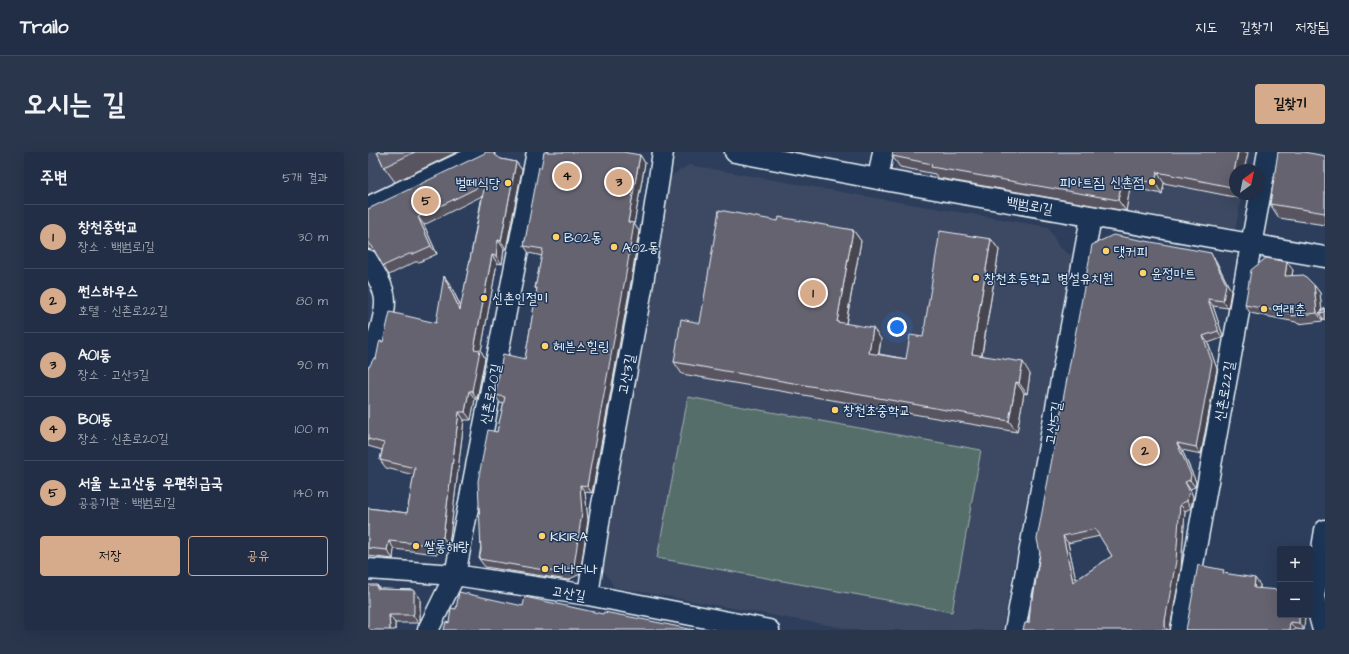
<!DOCTYPE html>
<html lang="ko">
<meta charset="utf-8">
<style>
body{margin:0;font-family:"Architects Daughter","Poor Story",sans-serif;background:#29364c;color:#f1f3f6}
.controls{position:absolute;right:12px;bottom:12px;display:grid;overflow:hidden;border-radius:4px;box-shadow:0 4px 16px #0002}
.controls button{width:36px;height:36px;display:grid;place-items:center;padding:0;border:0;border-bottom:1px solid #3e4a5e;background:#212e45;color:#f1f3f6;font:20px sans-serif}
.compass{position:absolute;left:861px;top:12px;width:36px;height:36px;border-radius:50%;background:#212e45;box-shadow:0 4px 16px #0002;rotate:33deg}
.you{position:absolute;left:529px;top:175px;width:14px;height:14px;margin:-10px;border:3px solid #fff;border-radius:50%;background:#1a73e8;box-shadow:0 0 0 6px #1a73e833}
.badge{display:grid;place-items:center;width:26px;height:26px;border-radius:50%;background:#d6ab8b;color:#111;font-size:13px;font-weight:700}
.pin{position:absolute;translate:-50% -50%;border:2px solid #fff;box-shadow:0 1px 4px #0006}
.list{margin:0;padding:0;list-style:none}
h2{display:flex;justify-content:space-between;align-items:center;height:52px;margin:0;padding:0 16px;font-size:17px}
h2 small{font-size:13px;font-weight:400;color:#a2a8b3}
.list li{display:grid;grid-template-columns:26px 1fr auto;gap:12px;align-items:center;box-sizing:border-box;height:64px;padding:0 16px;border-top:1px solid #3e4a5e}
.list b{display:block;font-size:15px;white-space:nowrap}
.list p{margin:0;font-size:13px;white-space:nowrap;color:#a2a8b3}
.list em{font-size:13px;font-style:normal;color:#a2a8b3}
.actions{display:flex;gap:8px;padding:12px 16px}
.actions a{flex:1;padding:9px 0;border:1px solid #d6ab8b;border-radius:4px;text-align:center;font-size:14px;color:#d6ab8b}
.actions .main{background:#d6ab8b;color:#111}
.map{position:relative;flex:none;width:957px;height:478px;overflow:hidden;border-radius:4px}
header{display:flex;align-items:center;gap:24px;box-sizing:border-box;height:56px;padding:0 20px;background:#212e45;border-bottom:1px solid #3e4a5e}
header strong{font-size:19px}
nav{display:flex;gap:22px;margin-inline-start:auto;font-size:14px}
.intro{display:flex;align-items:center;justify-content:space-between;box-sizing:border-box;height:96px;padding:0 24px}
h1{margin:0;font-size:28px}
.button{padding:10px 18px;border-radius:4px;background:#d6ab8b;color:#111;font-size:14px;font-weight:700}
main{display:flex;gap:24px;padding:0 24px}
aside{flex:1;background:#212e45;border-radius:4px;box-shadow:0 4px 16px #0002}
.map>svg:first-child{display:block}
.built{fill:#3d4962}
.green{fill:#566e6b;stroke:#9fb0b2}
.lines{fill:none;stroke-linecap:round;stroke-linejoin:round}
.minor-casing{stroke:#e8f1f8;stroke-width:23}
.minor{stroke:#1d3557;stroke-width:20}
.wall{fill:#585561;stroke:#e8f1f8;fill-rule:evenodd}
.shaded-wall{fill:#47454f;stroke:#e8f1f8}
.building{fill:#666371;stroke:#e8f1f8;fill-rule:evenodd}
.poi-dot{fill:#ffd166;stroke:#1d3557;stroke-width:1.5}
.labels{text-anchor:middle;stroke-width:3;stroke-linejoin:round;paint-order:stroke}
.poi-label{font-size:14px;fill:#e8f1f8;stroke:#1d3557;text-anchor:start}
.street-label{font-size:14px;fill:#e8f1f8;stroke:#1d3557}
</style>
<header>
<strong>Trailo</strong>
<nav><a>지도</a><a>길찾기</a><a>저장됨</a></nav>
</header>
<div class="intro"><h1>오시는 길</h1><a class="button">길찾기</a></div>
<main>
<aside>
<h2>주변<small>5개 결과</small></h2>
<ul class="list">
<li><span class="badge">1</span><div><b>창천중학교</b><p>장소 · 백범로1길</p></div><em>30 m</em></li>
<li><span class="badge">2</span><div><b>썬스하우스</b><p>호텔 · 신촌로22길</p></div><em>80 m</em></li>
<li><span class="badge">3</span><div><b>A01동</b><p>장소 · 고산3길</p></div><em>90 m</em></li>
<li><span class="badge">4</span><div><b>B01동</b><p>장소 · 신촌로20길</p></div><em>100 m</em></li>
<li><span class="badge">5</span><div><b>서울 노고산동 우편취급국</b><p>공공기관 · 백범로1길</p></div><em>140 m</em></li>
</ul>
<div class="actions"><a class="main">저장</a><a>공유</a></div>
</aside>
<div class="map">
<svg width="957" height="478" viewBox="0 0 957 478">
<rect width="100%" height="100%" fill="#2c3e5c"/>
<filter id="ink" filterUnits="userSpaceOnUse"><feTurbulence type="fractalNoise" baseFrequency=".025" numOctaves="2"/><feDisplacementMap in="SourceGraphic" scale="8" xChannelSelector="R" yChannelSelector="G"/><feConvolveMatrix kernelMatrix="1 2 1 2 8 2 1 2 1" color-interpolation-filters="sRGB"/></filter>
<g filter="url(#ink)">
<path class="built" d="M 0,0 L 93,0 L 0,47 Z
M 530,0 L 882,0 L 878,18 L 867,18 L 867,42 L 874,42 L 866,84 L 525,23 Z
M 321,13 L 513,47 L 680,75 L 691,95 L 704,104 L 634,478 L 488,478 L 246,435 L 231,411 L 298,27 Z"/>
<path class="green" d="M 320,245 L 613,298 L 584,460 L 289,406 Z"/>
<g class="lines">
<defs>
<path id="minor" d="M 367,0 L 510,27 L 957,105
M 510,27 L 515,0
M 0,55 L 116,0
M 0,108 C 5,118 14,131 16,142 C 21,158 6,197 0,214
M 0,417 L 87,423 L 220,443 L 401,478
M 220,443 L 233,358 L 275,131 L 295,0
M 60,478 L 87,423 L 169,0
M 647,478 L 723,65
M 813,478 L 900,0
M 955,478 L 946,445 L 957,378"/>
</defs>
<use href="#minor" class="minor-casing"/>
<use href="#minor" class="minor"/>
</g>
<path class="wall" d="M 9,0 L 89,0 L 27,30 L 16,15 Z
M 272,3 L 277,11 L 266,72 L 271,79 L 263,130 L 224,341 L 217,340 L 220,368 L 212,422 L 200,428 L 117,415 L 111,407 L 129,280 L 136,252 L 132,251 L 127,243 L 157,207 L 169,138 L 167,136 L 174,104 L 161,101 L 156,94 L 173,16 Z
M 524,4 L 867,18 L 867,42 L 872,42 L 871,46 L 796,31 L 794,42 L 762,35 L 758,59 L 570,26 L 567,22 L 532,15 Z
M 957,4 L 957,73 L 911,66 L 902,52 Z
M 133,7 L 148,10 L 154,18 L 138,97 L 136,97 L 134,112 L 129,111 L 113,199 L 117,206 L 109,247 L 107,247 L 103,268 L 96,268 L 81,393 L 69,402 L 26,397 L 25,407 L 0,404 L 0,356 L 39,361 L 46,323 L 18,316 L 12,308 L 14,298 L 0,294 L 0,215 L 1,215 L 8,207 L 15,190 L 68,171 L 82,132 L 93,155 L 114,44 L 56,73 L 69,102 L 51,110 L 47,110 L 21,123 L 15,114 L 6,99 L 0,97 L 0,57 Z
M 410,69 L 485,78 L 493,89 L 478,172 L 513,187 L 511,202 L 538,207 L 555,185 L 623,87 L 631,98 L 614,203 L 662,222 L 659,242 L 656,241 L 649,280 L 314,222 L 306,210 L 332,171 Z
M 843,101 L 848,109 L 863,139 L 860,156 L 845,154 L 855,184 L 854,186 L 840,191 L 849,217 L 833,302 L 814,298 L 828,330 L 827,335 L 822,337 L 825,345 L 823,356 L 817,359 L 813,416 L 802,476 L 661,471 L 672,401 ZM 732,384 L 744,404 L 708,428 L 700,391 Z
M 925,118 L 924,124 L 946,133 L 952,141 L 954,159 L 957,156 L 957,169 L 954,165 L 955,169 L 930,172 L 928,170 L 882,161 L 877,153 Z
M 858,421 L 892,433 L 892,437 L 912,463 L 937,463 L 936,478 L 927,477 L 817,478 Z
M 9,433 L 12,437 L 46,438 L 52,446 L 52,469 L 51,471 L 27,471 L 27,478 Z"/>
<path class="shaded-wall" d="M 870,0 L 880,0 L 876,18 L 867,18 L 867,41 L 863,35 Z
M 272,3 L 277,11 L 266,72 L 271,79 L 263,130 L 224,341 L 219,334 L 260,70 Z
M 148,10 L 154,18 L 138,97 L 133,89 Z
M 789,20 L 796,31 L 794,42 L 787,31 Z
M 755,25 L 762,35 L 758,59 L 750,48 Z
M 868,42 L 872,42 L 871,46 Z
M 50,65 L 56,73 L 69,102 L 63,94 Z
M 485,78 L 493,89 L 476,181 L 469,170 Z
M 623,87 L 631,98 L 612,213 L 604,202 Z
M 130,88 L 136,97 L 134,112 L 128,104 Z
M 843,101 L 848,109 L 863,139 L 860,156 L 855,149 Z
M 124,103 L 129,111 L 113,199 L 117,206 L 109,247 L 104,239 L 106,197 Z
M 919,110 L 925,118 L 922,132 L 917,124 Z
M 76,124 L 82,132 L 98,166 L 92,158 Z
M 946,133 L 952,141 L 954,161 L 951,161 L 954,165 L 955,169 L 949,161 Z
M 840,147 L 845,154 L 855,184 L 854,186 L 850,179 Z
M 505,176 L 513,187 L 509,212 L 501,201 Z
M 835,184 L 840,191 L 849,217 L 833,302 L 828,295 Z
M 655,210 L 662,222 L 659,242 L 651,231 Z
M 648,230 L 656,241 L 649,280 L 641,269 Z
M 101,239 L 107,247 L 103,268 L 97,260 Z
M 91,260 L 96,268 L 81,393 L 75,385 Z
M 809,291 L 814,298 L 828,330 L 827,335 L 822,328 Z
M 817,330 L 822,337 L 825,345 L 823,356 L 819,349 Z
M 212,333 L 217,340 L 220,368 L 212,422 L 206,414 Z
M 812,352 L 817,359 L 813,416 L 802,476 L 802,478 L 799,478 L 797,475 L 797,469 Z
M 695,384 L 700,391 L 710,437 L 705,430 Z
M 21,389 L 26,397 L 25,407 L 19,398 Z
M 887,426 L 892,433 L 891,443 L 886,436 Z
M 46,438 L 52,446 L 52,469 L 51,471 L 45,463 Z
M 21,463 L 27,471 L 27,478 L 22,478 Z
M 931,463 L 937,463 L 936,478 L 931,471 Z
M 922,470 L 927,477 L 927,478 L 921,478 Z"/>
<path class="building" d="M 9,0 L 47,0 L 16,15 Z
M 118,0 L 123,0 L 133,7 L 148,10 L 133,89 L 130,88 L 128,104 L 124,103 L 106,197 L 112,198 L 104,239 L 101,239 L 97,260 L 91,260 L 75,385 L 63,393 L 21,389 L 19,398 L 0,396 L 0,356 L 39,361 L 47,316 L 12,308 L 16,291 L 0,287 L 0,215 L 1,215 L 6,206 L 8,207 L 11,192 L 12,189 L 15,190 L 22,160 L 68,171 L 76,124 L 92,158 L 117,32 L 50,65 L 63,94 L 45,102 L 41,102 L 15,114 L 4,94 L 0,90 L 0,57 L 115,2 Z
M 176,0 L 255,0 L 272,3 L 260,70 L 266,71 L 258,122 L 219,334 L 212,333 L 214,360 L 206,414 L 194,421 L 111,407 L 113,399 L 110,329 L 120,278 L 129,280 L 137,245 L 127,243 L 135,202 L 157,207 L 169,136 L 167,136 L 175,97 L 156,94 L 171,15 L 173,16 Z
M 525,0 L 870,0 L 863,35 L 789,20 L 787,31 L 755,25 L 750,48 L 563,15 L 564,12 L 524,4 Z
M 910,0 L 936,0 L 957,4 L 957,61 L 902,52 Z
M 351,58 L 410,69 L 411,65 L 485,78 L 469,170 L 505,176 L 501,201 L 538,207 L 542,183 L 555,185 L 572,79 L 623,87 L 604,202 L 655,210 L 651,231 L 648,230 L 641,269 L 306,210 L 313,167 L 332,171 Z
M 745,83 L 843,101 L 858,132 L 855,149 L 840,147 L 850,177 L 850,179 L 835,184 L 844,210 L 828,295 L 809,291 L 823,323 L 822,328 L 817,330 L 821,338 L 819,349 L 812,352 L 808,409 L 797,469 L 797,475 L 800,478 L 655,478 L 657,471 L 661,471 L 663,447 L 665,447 L 672,401 L 669,387 L 724,93 ZM 727,377 L 744,404 L 705,430 L 695,384 Z
M 898,106 L 919,110 L 917,124 L 936,123 L 946,133 L 949,161 L 924,164 L 924,162 L 877,153 L 883,118 Z
M 957,156 L 957,160 L 951,161 Z
M 830,413 L 856,418 L 855,421 L 887,426 L 886,436 L 912,438 L 912,463 L 931,463 L 931,471 L 922,470 L 921,478 L 817,478 L 819,473 Z
M 0,433 L 9,433 L 9,437 L 46,438 L 46,461 L 45,463 L 21,463 L 22,478 L 0,478 Z
M 91,440 L 155,454 L 157,445 L 235,462 L 236,460 L 273,467 L 326,478 L 76,478 L 78,470 L 81,471 L 83,456 L 88,457 Z"/>
</g>
<g class="poi-dot">
<circle cx="784" cy="30" r="4"/>
<circle cx="140" cy="31" r="4"/>
<circle cx="188" cy="85" r="4"/>
<circle cx="246" cy="95" r="4"/>
<circle cx="738" cy="99" r="4"/>
<circle cx="775" cy="121" r="4"/>
<circle cx="608" cy="126" r="4"/>
<circle cx="116" cy="146" r="4"/>
<circle cx="896" cy="157" r="4"/>
<circle cx="177" cy="194" r="4"/>
<circle cx="467" cy="258" r="4"/>
<circle cx="174" cy="384" r="4"/>
<circle cx="48" cy="394" r="4"/>
<circle cx="177" cy="417" r="4"/>
</g>
<g class="labels">
<g class="poi-label">
<text x="776" y="35" text-anchor="end">피아트짐 신촌점</text>
<text x="132" y="36" text-anchor="end">벌떼식당</text>
<text x="196" y="90">B02동</text>
<text x="254" y="100">A02동</text>
<text x="746" y="104">댓커피</text>
<text x="783" y="126">윤정마트</text>
<text x="616" y="131">창천초등학교 병설유치원</text>
<text x="124" y="151">신촌인절미</text>
<text x="904" y="162">연래춘</text>
<text x="185" y="199">헤븐스힐링</text>
<text x="475" y="263">창천초중학교</text>
<text x="182" y="389">KKIRA</text>
<text x="56" y="399">쌀롱해랑</text>
<text x="185" y="422">더나더나</text>
</g>
<g class="street-label">
<text transform="translate(662 53) rotate(10)" y="5">백범로1길</text>
<text transform="translate(258 222) rotate(-79)" y="5">고산3길</text>
<text transform="translate(856 239) rotate(-80)" y="5">신촌로22길</text>
<text transform="translate(122 242) rotate(-79)" y="5">신촌로20길</text>
<text transform="translate(685 271) rotate(-80)" y="5">고산5길</text>
<text transform="translate(201 441) rotate(9)" y="5">고산길</text>
</g>
</g>
</svg>
<div class="controls">
<button>+</button>
<button>−</button>
</div>
<svg class="compass" viewBox="-18 -18 36 36"><path d="M0-13l5 13h-10z" fill="#e53935"/><path d="M0 13l5-13h-10z" fill="#a2a8b3"/></svg>
<div class="you"></div>
<div class="pin badge" style="left:445px;top:141px">1</div>
<div class="pin badge" style="left:777px;top:299px">2</div>
<div class="pin badge" style="left:251px;top:30px">3</div>
<div class="pin badge" style="left:199px;top:24px">4</div>
<div class="pin badge" style="left:58px;top:49px">5</div>
</div>
</main>
